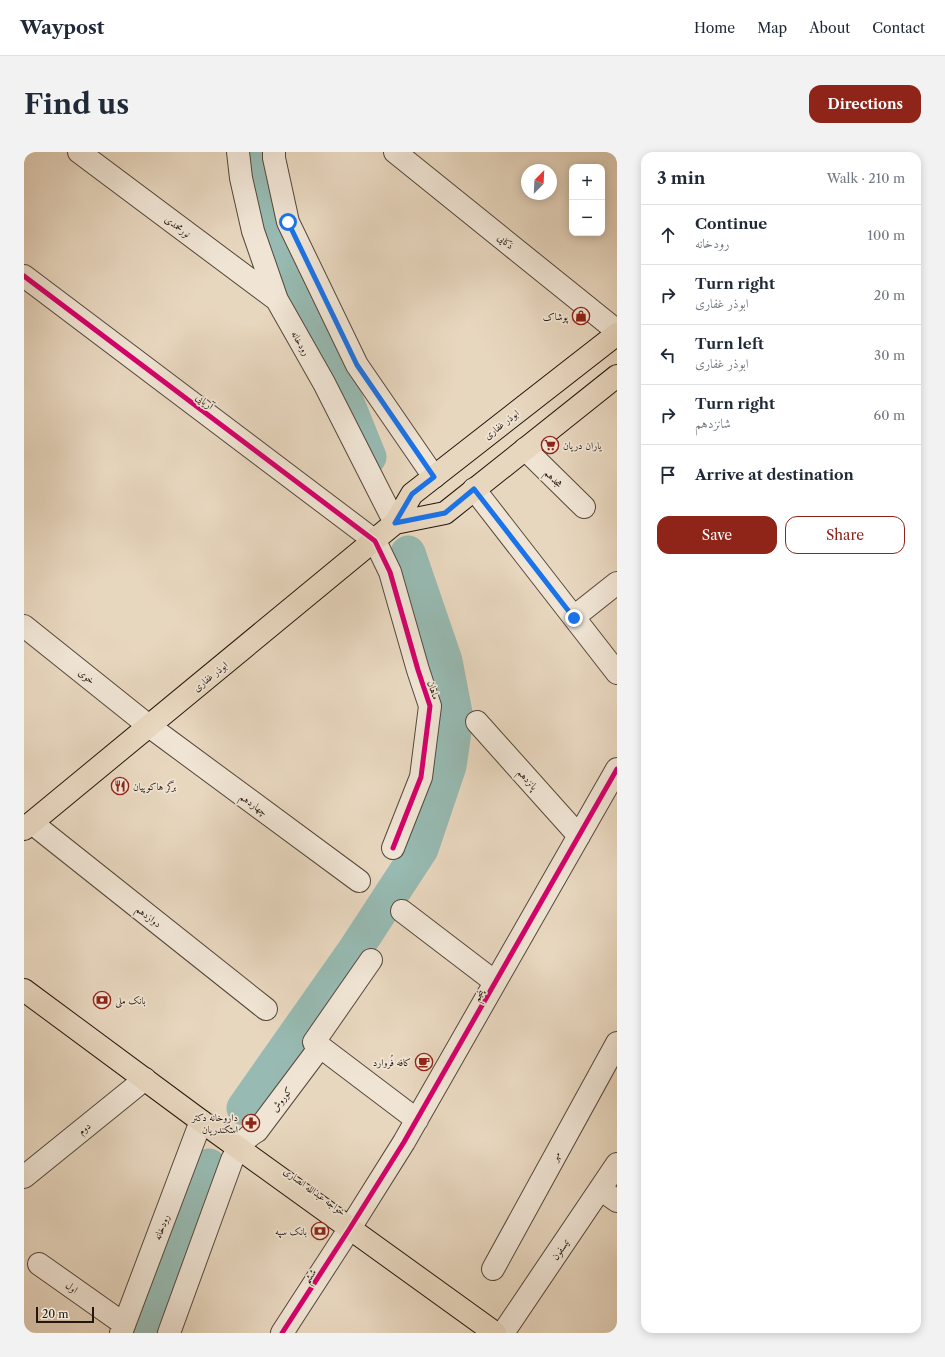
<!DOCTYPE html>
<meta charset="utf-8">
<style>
body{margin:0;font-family:"Libre Caslon Text",Amiri,serif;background:#f2f2f3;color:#1f2937}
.controls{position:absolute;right:12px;top:12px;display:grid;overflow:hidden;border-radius:8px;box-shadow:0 2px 10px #0003}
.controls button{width:36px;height:36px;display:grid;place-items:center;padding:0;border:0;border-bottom:1px solid #e0e1e3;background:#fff;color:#1f2937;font:20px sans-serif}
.compass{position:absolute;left:497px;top:12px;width:36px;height:36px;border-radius:50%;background:#fff;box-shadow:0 2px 10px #0003;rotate:24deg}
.scale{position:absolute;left:12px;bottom:10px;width:58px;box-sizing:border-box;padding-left:4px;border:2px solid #24170f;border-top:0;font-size:11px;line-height:14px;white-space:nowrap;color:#24170f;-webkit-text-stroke:3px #f0e5d5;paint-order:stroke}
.stop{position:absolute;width:12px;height:12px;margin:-9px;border:3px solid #1a73e8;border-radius:50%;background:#fff}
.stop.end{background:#1a73e8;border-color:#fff;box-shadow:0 1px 4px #0008}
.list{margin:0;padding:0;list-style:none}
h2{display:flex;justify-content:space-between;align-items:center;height:52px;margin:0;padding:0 16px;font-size:17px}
h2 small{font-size:13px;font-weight:400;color:#747a83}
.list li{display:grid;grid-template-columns:26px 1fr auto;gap:12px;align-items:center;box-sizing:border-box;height:60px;padding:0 16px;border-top:1px solid #e0e1e3}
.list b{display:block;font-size:15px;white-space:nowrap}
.list p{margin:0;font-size:13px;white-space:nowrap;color:#747a83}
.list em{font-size:13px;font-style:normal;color:#747a83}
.actions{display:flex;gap:8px;padding:12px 16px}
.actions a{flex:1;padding:9px 0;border:1px solid #8f2418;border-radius:12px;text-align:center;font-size:14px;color:#8f2418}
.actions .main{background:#8f2418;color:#fff}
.icon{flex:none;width:22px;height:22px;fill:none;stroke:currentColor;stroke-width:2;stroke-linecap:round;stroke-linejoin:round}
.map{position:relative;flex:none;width:593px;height:1181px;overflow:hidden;border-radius:12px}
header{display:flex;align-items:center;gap:24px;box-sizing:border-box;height:56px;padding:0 20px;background:#fff;border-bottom:1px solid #e0e1e3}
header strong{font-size:19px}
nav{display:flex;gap:22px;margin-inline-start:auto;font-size:14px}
.intro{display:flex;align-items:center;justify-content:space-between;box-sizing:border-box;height:96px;padding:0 24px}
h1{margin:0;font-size:28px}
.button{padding:10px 18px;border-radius:12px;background:#8f2418;color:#fff;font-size:14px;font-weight:700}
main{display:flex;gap:24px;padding:0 24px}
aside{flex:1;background:#fff;border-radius:12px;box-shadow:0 2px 10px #0003}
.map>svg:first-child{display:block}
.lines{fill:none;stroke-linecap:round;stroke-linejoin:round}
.river{stroke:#97bab2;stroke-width:35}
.minor-casing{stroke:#55473b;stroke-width:24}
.major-casing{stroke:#24170f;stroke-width:24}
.minor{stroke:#f0e5d5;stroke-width:22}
.major{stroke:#e8d7bf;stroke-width:22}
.cycleway-casing{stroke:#f0e5d5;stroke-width:8}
.cycleway{stroke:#d6006c;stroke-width:5}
.route{stroke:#1a73e8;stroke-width:5}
.labels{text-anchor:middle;stroke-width:3.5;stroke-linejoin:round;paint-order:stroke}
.street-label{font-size:10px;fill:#24170f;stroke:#f0e5d5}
.poi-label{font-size:10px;fill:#24170f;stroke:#f0e5d5;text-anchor:end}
</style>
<header>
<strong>Waypost</strong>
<nav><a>Home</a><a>Map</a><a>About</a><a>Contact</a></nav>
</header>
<div class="intro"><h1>Find us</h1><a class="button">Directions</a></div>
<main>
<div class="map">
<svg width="593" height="1181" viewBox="0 0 593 1181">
<rect width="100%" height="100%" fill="#e8d7bf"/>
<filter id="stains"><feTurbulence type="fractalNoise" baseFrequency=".005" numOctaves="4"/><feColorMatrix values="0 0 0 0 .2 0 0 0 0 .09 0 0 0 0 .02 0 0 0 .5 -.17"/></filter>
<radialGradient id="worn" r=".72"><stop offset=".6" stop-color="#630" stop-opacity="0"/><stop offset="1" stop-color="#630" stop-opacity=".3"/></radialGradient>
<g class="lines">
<path class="river" d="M 233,0 L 236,42 L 268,115 L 345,305
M 220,956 L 331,798 L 397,697 L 425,614 L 432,566 L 421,509 L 384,401
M 120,1181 L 185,1014"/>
<defs>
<path id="minor" d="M 55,0 L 253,148
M 214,0 L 217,26 L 229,79 L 253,148 L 300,231 L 371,371
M 250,0 L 250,6 L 264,70 L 333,213 L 410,325
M 371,0 L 593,179
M 0,124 L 351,389 L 366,420 L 394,518 L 406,554 L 397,625 L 369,696
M 501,297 L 560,355
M 450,337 L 593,521
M 550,465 L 593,431
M 0,474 L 125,574 L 335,729
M 453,570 L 555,684
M 8,671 L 242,857
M 378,759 L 471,830
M 347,808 L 290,890 L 393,968
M 0,1025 L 121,927
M 576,1037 L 593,1049
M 15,1112 L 100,1172
M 469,1117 L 593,891
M 97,1181 L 177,969
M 145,1181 L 208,1008 C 215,995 220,986 233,979 L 296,895
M 258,1181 L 326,1076 L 380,990 L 593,617
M 479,1181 L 593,1012"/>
<path id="major" d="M 371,371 L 421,361 L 593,224
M 0,677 L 371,371 L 388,342 L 593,182
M 0,838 L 177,969 L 471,1181"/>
</defs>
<use href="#minor" class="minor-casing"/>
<use href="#major" class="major-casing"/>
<use href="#minor" class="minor"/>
<use href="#major" class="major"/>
<defs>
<path id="cycleway" d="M 0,124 L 351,389 L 366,420 L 394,518 L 406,554 L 397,625 L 369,696
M 258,1181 L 326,1076 L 380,990 L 593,617"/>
</defs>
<use href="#cycleway" class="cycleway-casing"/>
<use href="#cycleway" class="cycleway"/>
</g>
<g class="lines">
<path class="route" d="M 264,70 L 333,213 L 410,325 L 388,342 L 371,371 L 421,361 L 450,337 L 550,466"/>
</g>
<defs>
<symbol id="shop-ring" viewBox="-11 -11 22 22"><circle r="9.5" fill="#f0e5d5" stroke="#8f2418" stroke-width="1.5"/><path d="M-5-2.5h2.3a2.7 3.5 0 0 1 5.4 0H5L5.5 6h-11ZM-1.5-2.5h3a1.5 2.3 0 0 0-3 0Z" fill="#8f2418"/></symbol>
<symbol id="supermarket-ring" viewBox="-11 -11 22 22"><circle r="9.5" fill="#f0e5d5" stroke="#8f2418" stroke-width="1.5"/><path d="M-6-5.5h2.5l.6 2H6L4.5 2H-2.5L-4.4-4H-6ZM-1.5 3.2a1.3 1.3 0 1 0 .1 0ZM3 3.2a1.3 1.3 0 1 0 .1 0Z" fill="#8f2418"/></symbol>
<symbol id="restaurant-ring" viewBox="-11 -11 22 22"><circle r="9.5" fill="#f0e5d5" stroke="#8f2418" stroke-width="1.5"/><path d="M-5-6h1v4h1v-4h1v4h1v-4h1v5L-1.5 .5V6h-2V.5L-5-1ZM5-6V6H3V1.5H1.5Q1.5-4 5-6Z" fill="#8f2418"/></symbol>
<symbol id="bank-ring" viewBox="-11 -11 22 22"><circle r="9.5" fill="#f0e5d5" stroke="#8f2418" stroke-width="1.5"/><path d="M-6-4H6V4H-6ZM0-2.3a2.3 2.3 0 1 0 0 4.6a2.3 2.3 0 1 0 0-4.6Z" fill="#8f2418"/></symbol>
<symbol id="cafe-ring" viewBox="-11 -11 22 22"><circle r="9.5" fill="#f0e5d5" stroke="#8f2418" stroke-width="1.5"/><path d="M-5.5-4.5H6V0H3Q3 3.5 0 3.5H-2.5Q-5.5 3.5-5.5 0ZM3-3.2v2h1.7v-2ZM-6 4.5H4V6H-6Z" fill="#8f2418"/></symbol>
<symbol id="pharmacy-ring" viewBox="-11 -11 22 22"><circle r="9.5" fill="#f0e5d5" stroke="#8f2418" stroke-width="1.5"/><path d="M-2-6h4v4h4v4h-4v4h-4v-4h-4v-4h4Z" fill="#8f2418"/></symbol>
</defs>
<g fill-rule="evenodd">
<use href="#shop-ring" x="547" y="154" width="20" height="20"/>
<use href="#supermarket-ring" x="516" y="283" width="20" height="20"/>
<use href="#restaurant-ring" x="86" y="624" width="20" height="20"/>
<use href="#bank-ring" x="68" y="838" width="20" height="20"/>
<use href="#cafe-ring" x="390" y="900" width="20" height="20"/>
<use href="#pharmacy-ring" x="217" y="961" width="20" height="20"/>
<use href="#bank-ring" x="286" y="1069" width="20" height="20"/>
</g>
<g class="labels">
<g class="street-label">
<text transform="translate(154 74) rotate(37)" y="4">نورمحمدی</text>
<text transform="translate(482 89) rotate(39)" y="4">ذکایی</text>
<text transform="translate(277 191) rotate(60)" y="4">رودخانه</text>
<text transform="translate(181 249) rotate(37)" y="4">آریایی</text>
<text transform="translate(477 272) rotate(-38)" y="4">ابوذر غفاری</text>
<text transform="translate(530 326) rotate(44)" y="4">هجدهم</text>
<text transform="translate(63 524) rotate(39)" y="4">خوی</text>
<text transform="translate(186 524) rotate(-39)" y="4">ابوذر غفاری</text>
<text transform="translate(410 538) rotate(72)" y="4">ماهان</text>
<text transform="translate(504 627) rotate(48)" y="4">پانزدهم</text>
<text transform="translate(230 652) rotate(36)" y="4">چهاردهم</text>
<text transform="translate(125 764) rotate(38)" y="4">دوازدهم</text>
<text transform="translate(454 843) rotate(-60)" y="4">پنجم</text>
<text transform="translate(257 947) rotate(-53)" y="4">کوروش</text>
<text transform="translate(60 976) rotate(-39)" y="4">دوم</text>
<text transform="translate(531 1004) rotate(-61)" y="4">مهر</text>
<text transform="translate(291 1039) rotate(36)" y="4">خواجه عبدالله انصاری</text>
<text transform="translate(137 1075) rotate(-69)" y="4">رودخانه</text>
<text transform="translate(536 1097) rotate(-56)" y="4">تیسفون</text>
<text transform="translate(285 1124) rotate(-57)" y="4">ششم</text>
<text transform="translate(48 1135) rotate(35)" y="4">اول</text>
</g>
<g class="poi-label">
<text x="544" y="168">پوشاک</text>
<text x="539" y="297" text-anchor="start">یاران دریان</text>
<text x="109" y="638" text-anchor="start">برگر هاکوپیان</text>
<text x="91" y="852" text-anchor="start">بانک ملی</text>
<text x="387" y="914">کافه فُروارد</text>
<text x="214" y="969">داروخانه دکتر<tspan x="214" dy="12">اسکندریان</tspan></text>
<text x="283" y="1083">بانک سپه</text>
</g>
</g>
<rect width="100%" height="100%" filter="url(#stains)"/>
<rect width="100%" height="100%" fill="url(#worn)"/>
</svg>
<div class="controls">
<button>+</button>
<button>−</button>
</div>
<svg class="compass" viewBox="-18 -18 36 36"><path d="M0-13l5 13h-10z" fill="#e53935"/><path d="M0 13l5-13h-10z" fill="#747a83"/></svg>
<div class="scale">20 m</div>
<div class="stop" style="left:264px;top:70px"></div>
<div class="stop end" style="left:550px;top:466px"></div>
</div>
<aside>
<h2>3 min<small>Walk · 210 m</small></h2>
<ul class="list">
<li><svg class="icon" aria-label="ahead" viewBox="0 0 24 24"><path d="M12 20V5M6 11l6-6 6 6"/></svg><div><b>Continue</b><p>رودخانه</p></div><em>100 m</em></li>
<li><svg class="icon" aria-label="right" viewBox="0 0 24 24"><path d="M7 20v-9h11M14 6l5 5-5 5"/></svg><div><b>Turn right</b><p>ابوذر غفاری</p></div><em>20 m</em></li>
<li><svg class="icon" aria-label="left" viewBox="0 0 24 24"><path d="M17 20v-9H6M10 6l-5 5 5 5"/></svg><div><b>Turn left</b><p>ابوذر غفاری</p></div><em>30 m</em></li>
<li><svg class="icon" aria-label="right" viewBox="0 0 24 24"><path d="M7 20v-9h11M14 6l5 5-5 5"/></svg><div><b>Turn right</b><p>شانزدهم</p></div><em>60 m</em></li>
<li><svg class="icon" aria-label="arrive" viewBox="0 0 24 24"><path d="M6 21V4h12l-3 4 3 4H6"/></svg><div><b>Arrive at destination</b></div></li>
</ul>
<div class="actions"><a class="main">Save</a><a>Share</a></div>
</aside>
</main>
